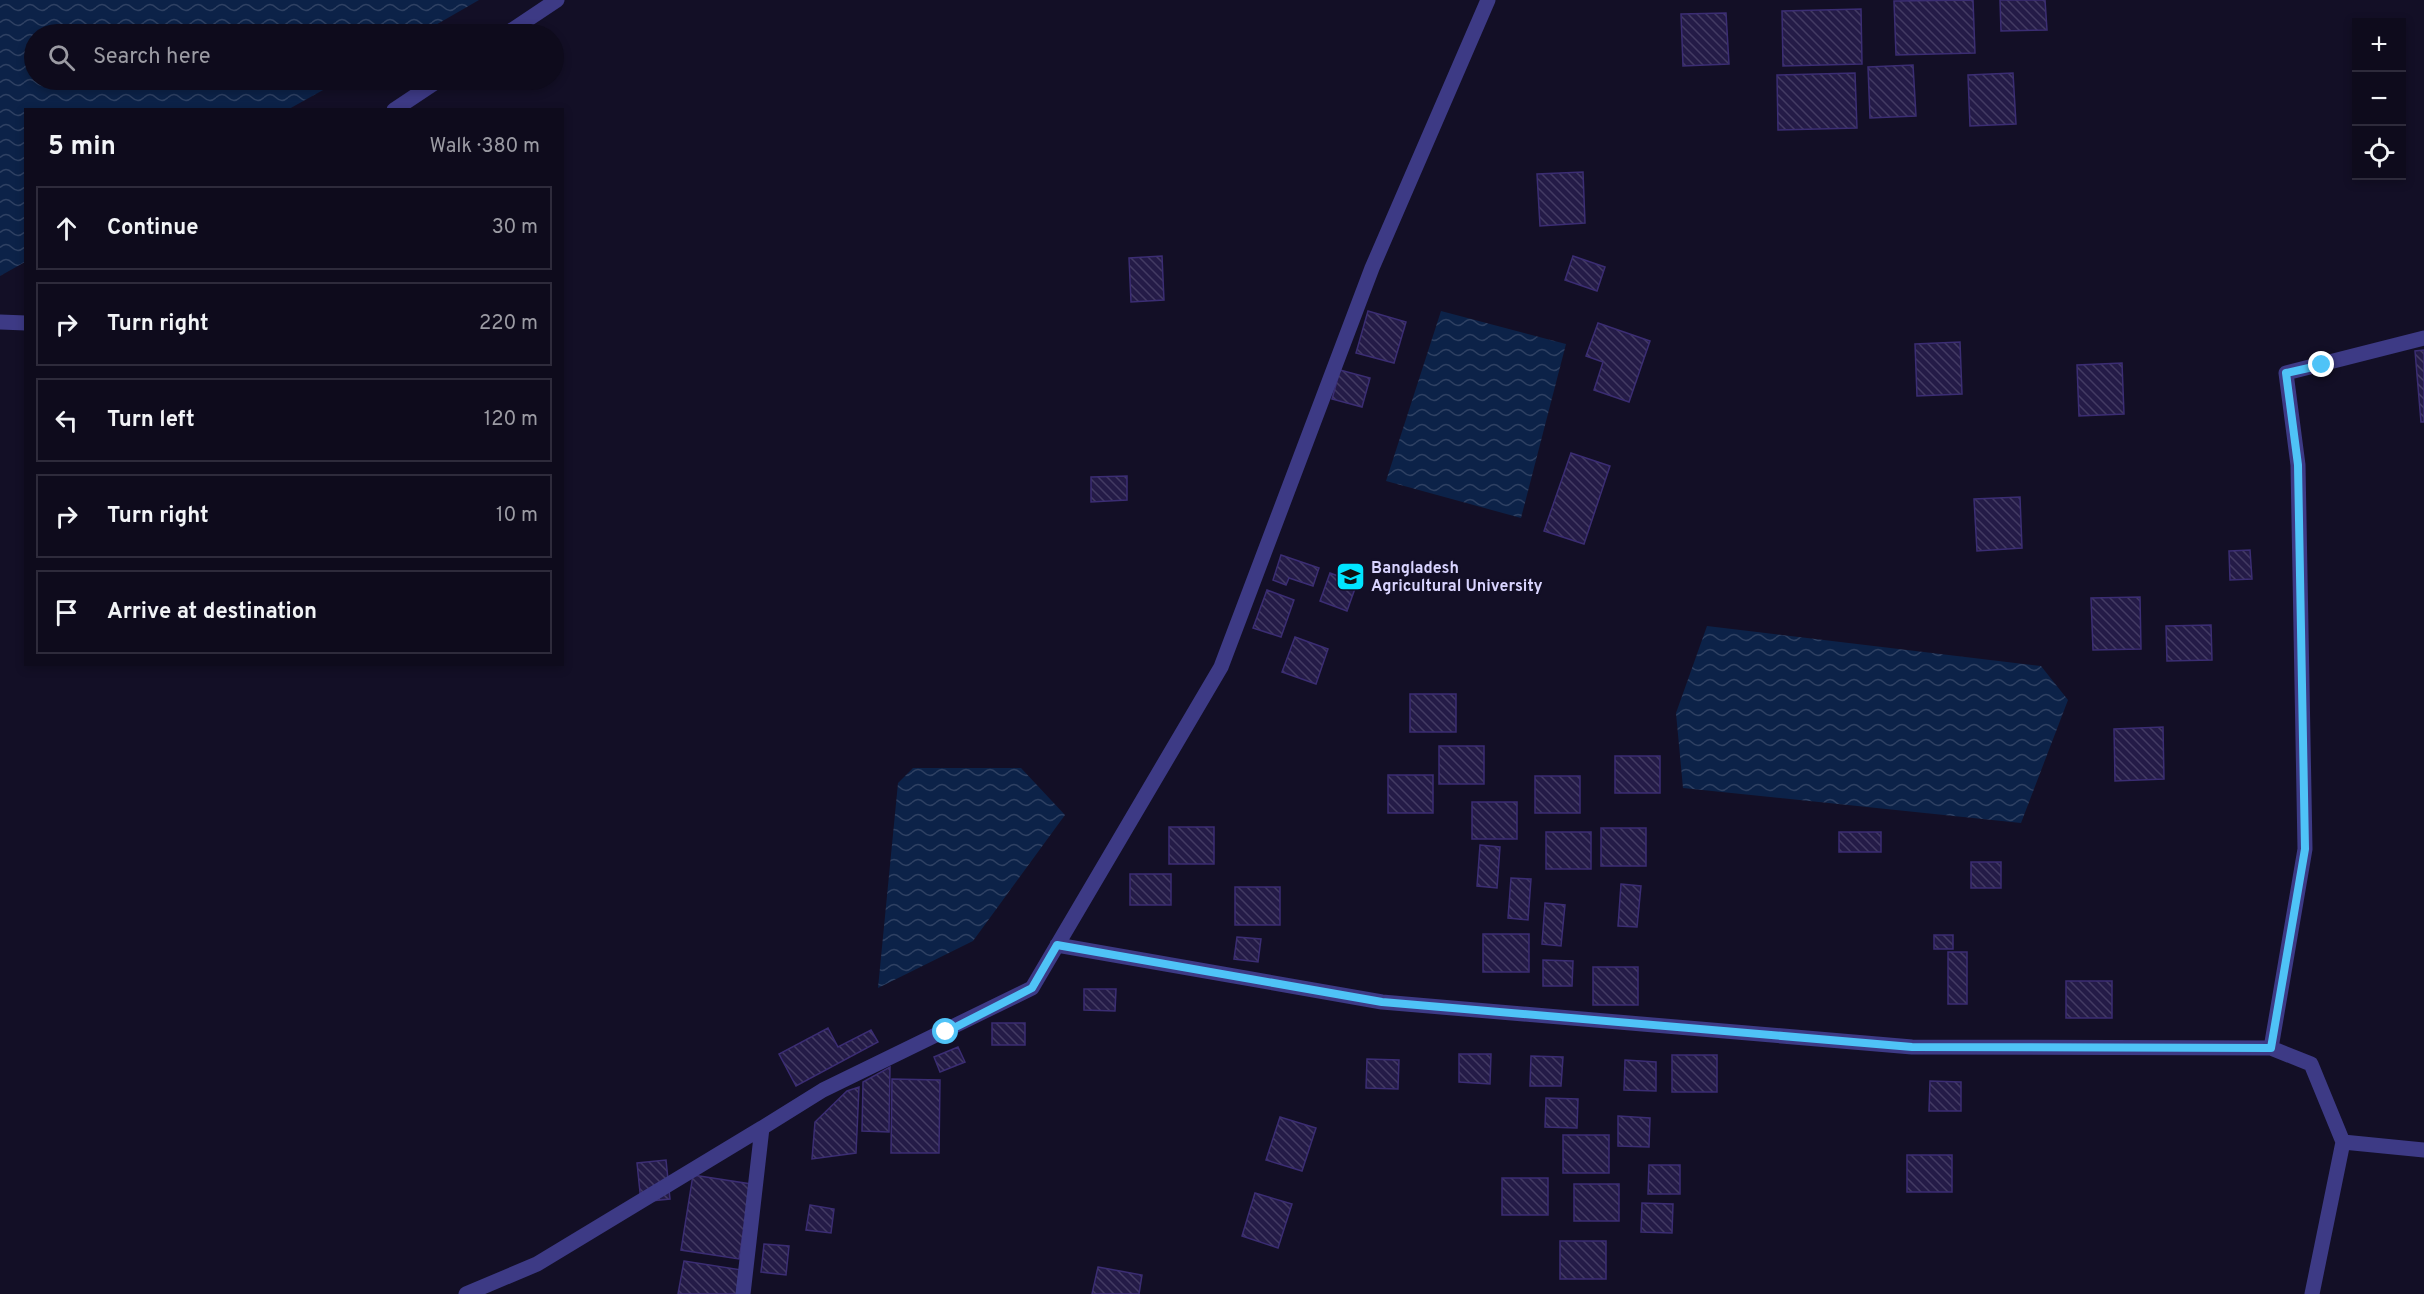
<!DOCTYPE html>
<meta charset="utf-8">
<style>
body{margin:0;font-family:Overpass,sans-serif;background:#171425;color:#f1f3f6}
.controls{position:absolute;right:18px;top:18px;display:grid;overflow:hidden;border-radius:0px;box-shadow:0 3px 9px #0003}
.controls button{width:54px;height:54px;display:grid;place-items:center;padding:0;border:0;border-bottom:2px solid #2e2b3b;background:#0e0b1c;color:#f1f3f6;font:30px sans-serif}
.stop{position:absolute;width:18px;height:18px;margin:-14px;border:4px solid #4fc3f7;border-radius:50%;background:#fff}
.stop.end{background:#4fc3f7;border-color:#fff;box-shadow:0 2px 6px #0008}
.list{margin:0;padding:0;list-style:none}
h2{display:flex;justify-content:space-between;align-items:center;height:78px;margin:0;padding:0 24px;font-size:26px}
h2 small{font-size:20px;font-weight:400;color:#9b9ba3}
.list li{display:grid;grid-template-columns:39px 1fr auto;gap:18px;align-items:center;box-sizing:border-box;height:84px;margin:0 12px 12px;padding:0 12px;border:2px solid #2e2b3b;border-radius:0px}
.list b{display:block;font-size:22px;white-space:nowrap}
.list em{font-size:20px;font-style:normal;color:#9b9ba3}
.icon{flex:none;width:33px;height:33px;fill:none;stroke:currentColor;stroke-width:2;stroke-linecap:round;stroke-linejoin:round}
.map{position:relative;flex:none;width:2424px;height:1294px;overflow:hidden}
.search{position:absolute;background:#0e0b1c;box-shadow:0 3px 9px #0003;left:24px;top:24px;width:540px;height:66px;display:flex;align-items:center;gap:15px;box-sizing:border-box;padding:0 21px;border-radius:33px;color:#9b9ba3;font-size:22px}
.panel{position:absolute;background:#0e0b1c;box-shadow:0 3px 9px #0003;left:24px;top:108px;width:540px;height:558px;border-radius:0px}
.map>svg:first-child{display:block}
.water{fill:url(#water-waves)}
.building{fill:url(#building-back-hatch);stroke:#3b2d73;stroke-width:1.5}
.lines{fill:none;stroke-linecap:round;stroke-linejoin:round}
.street{stroke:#3d3a85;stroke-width:15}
.route{stroke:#4fc3f7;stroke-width:8}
.labels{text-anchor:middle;stroke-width:4.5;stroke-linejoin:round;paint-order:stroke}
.poi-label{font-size:16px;font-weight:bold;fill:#d9d4ff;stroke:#130f26;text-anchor:start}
</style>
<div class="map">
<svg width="2424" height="1294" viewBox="0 0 2424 1294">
<defs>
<pattern id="water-waves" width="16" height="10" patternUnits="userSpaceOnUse" patternTransform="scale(1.5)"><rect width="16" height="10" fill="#0c2248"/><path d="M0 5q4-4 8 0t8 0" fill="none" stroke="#2f4163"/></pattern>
<pattern id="building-back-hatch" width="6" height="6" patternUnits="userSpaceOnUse" patternTransform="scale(1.5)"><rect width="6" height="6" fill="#241b47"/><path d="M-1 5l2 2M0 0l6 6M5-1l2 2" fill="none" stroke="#433b63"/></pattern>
</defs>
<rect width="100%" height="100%" fill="#130f26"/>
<path class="water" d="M 0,0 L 479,0 L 420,34 L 34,34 L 34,80 L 341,80 L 289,109 L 26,110 L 25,262 L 0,276 Z
M 1441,311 L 1566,344 L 1521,518 L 1386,481 Z
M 1707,626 L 2041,666 L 2068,700 L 2021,823 L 1683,788 L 1676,713 Z
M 913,768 L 1021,768 L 1065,815 L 973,941 L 878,988 L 898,783 Z"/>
<path class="building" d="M 1973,0 L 1975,53 L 1896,55 L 1894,1 Z
M 2000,0 L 2045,0 L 2047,30 L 2001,31 Z
M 1861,9 L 1862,64 L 1783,66 L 1782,11 Z
M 1726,13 L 1729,64 L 1683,66 L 1681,14 Z
M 1913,65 L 1916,116 L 1870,118 L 1868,67 Z
M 1855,73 L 1857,128 L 1778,130 L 1777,75 Z
M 2013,73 L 2016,124 L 1970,126 L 1968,75 Z
M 1583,172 L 1585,223 L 1540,226 L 1537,174 Z
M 1162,256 L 1164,300 L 1131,302 L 1129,258 Z
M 1573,256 L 1605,267 L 1597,291 L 1565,280 Z
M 1368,311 L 1406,322 L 1394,363 L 1356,353 Z
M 1598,323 L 1650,341 L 1629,402 L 1594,390 L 1603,362 L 1586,356 Z
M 1960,342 L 1962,394 L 1917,396 L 1915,344 Z
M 2424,350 L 2424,422 L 2421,422 L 2415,351 Z
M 2122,363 L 2124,414 L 2079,416 L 2077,365 Z
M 1340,370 L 1370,378 L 1362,407 L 1332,399 Z
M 1571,453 L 1610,466 L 1584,544 L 1544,531 Z
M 1127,476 L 1127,500 L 1091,502 L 1091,477 Z
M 2020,497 L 2022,548 L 1977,551 L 1974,499 Z
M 2250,550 L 2252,579 L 2230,580 L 2229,551 Z
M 1281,555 L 1319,568 L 1313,586 L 1289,578 L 1286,585 L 1273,580 Z
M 1330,573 L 1357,583 L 1347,611 L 1320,601 Z
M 1267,590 L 1294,600 L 1281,637 L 1253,628 Z
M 2140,597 L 2141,649 L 2093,650 L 2091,598 Z
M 2211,625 L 2212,660 L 2167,661 L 2166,626 Z
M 1295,637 L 1328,649 L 1316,684 L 1282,672 Z
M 1410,694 L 1456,694 L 1456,732 L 1410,732 Z
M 2163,727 L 2164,779 L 2115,781 L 2114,729 Z
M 1439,746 L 1484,746 L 1484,784 L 1439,784 Z
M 1615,756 L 1660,756 L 1660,793 L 1615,793 Z
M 1388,775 L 1433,775 L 1433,813 L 1388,813 Z
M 1535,776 L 1580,776 L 1580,813 L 1535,813 Z
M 1472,802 L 1517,802 L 1517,839 L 1472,839 Z
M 1169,827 L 1214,827 L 1214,864 L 1169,864 Z
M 1601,828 L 1646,828 L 1646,866 L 1601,866 Z
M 1546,832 L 1591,832 L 1591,869 L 1546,869 Z
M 1839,832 L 1881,832 L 1881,852 L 1839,852 Z
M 1480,845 L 1500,847 L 1497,888 L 1477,886 Z
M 1971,862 L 2001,862 L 2001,888 L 1971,888 Z
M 1130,874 L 1171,874 L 1171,905 L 1130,905 Z
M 1511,878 L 1531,879 L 1528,920 L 1508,918 Z
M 1621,884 L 1641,886 L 1637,927 L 1618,926 Z
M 1235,887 L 1280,887 L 1280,925 L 1235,925 Z
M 1545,903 L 1565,905 L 1561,946 L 1542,944 Z
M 1483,934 L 1529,934 L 1529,972 L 1483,972 Z
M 1934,935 L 1953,935 L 1953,949 L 1934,949 Z
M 1237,937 L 1261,939 L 1258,962 L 1234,959 Z
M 1948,952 L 1967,952 L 1967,1004 L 1948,1004 Z
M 1543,960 L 1573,961 L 1572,986 L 1543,986 Z
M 1593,967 L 1638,967 L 1638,1005 L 1593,1005 Z
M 2066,981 L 2112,981 L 2112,1018 L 2066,1018 Z
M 1084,989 L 1116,989 L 1115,1011 L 1084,1010 Z
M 992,1023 L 1025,1023 L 1025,1045 L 992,1045 Z
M 828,1028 L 838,1047 L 871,1030 L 878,1042 L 796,1086 L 779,1054 Z
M 958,1047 L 965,1062 L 940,1072 L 934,1057 Z
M 1459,1054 L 1491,1054 L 1490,1084 L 1459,1082 Z
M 1672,1055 L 1717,1055 L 1717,1092 L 1672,1092 Z
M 1531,1056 L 1563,1057 L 1561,1086 L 1530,1086 Z
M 1367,1059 L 1399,1060 L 1398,1089 L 1366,1088 Z
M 1625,1060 L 1656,1062 L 1656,1091 L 1624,1090 Z
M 890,1067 L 889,1132 L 862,1131 L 863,1082 Z
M 892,1079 L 940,1080 L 939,1153 L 891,1153 Z
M 1930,1081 L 1961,1082 L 1961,1111 L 1929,1111 Z
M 859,1087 L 856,1153 L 812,1159 L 815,1122 L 847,1091 Z
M 1546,1098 L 1578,1099 L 1577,1128 L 1545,1127 Z
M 1618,1116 L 1650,1118 L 1649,1147 L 1618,1146 Z
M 1280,1117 L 1316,1128 L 1302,1171 L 1266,1160 Z
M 1563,1135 L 1609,1135 L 1609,1173 L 1563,1173 Z
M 1907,1155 L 1952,1155 L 1952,1192 L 1907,1192 Z
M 666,1160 L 670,1199 L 641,1202 L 637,1163 Z
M 1649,1165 L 1680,1165 L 1680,1194 L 1648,1194 Z
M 693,1175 L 751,1184 L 739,1259 L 681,1250 Z
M 1502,1178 L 1548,1178 L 1548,1215 L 1502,1215 Z
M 1574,1184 L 1619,1184 L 1619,1221 L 1574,1221 Z
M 1255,1193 L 1292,1204 L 1278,1248 L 1242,1236 Z
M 1642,1203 L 1673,1204 L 1672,1233 L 1641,1232 Z
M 810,1205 L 834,1209 L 831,1233 L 806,1230 Z
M 1560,1241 L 1606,1241 L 1606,1279 L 1560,1279 Z
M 764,1244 L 789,1246 L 786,1275 L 761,1272 Z
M 684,1261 L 742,1270 L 738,1294 L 678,1294 Z
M 1098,1267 L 1142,1275 L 1139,1294 L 1092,1294 Z"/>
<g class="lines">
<path class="street" d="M 506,34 L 557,0
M 394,110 L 439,80
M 0,322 L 26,323
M 1057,945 L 1382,1002 L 1912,1047 L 2271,1048
M 2343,1142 L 2424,1150
M 466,1294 L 537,1264 L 762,1128
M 743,1294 L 762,1128 L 823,1090 L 1032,988 L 1221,667 L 1372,268 L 1488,0
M 2312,1294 L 2343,1142 L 2311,1064 L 2271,1048 L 2305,849 L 2298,465 L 2286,373 L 2424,338"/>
</g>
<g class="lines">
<path class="route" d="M 946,1032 L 1032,988 L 1057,945 L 1382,1002 L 1912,1047 L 2271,1048 L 2305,849 L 2298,465 L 2286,373 L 2322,365"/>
</g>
<defs>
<symbol id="university-square" viewBox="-11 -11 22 22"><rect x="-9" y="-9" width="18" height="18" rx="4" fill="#00e5ff" stroke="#130f26"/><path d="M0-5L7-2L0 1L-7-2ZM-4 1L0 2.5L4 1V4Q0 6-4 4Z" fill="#111"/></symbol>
</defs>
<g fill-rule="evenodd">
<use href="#university-square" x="1334" y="560" width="33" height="33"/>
</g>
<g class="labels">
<g class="poi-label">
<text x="1371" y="573">Bangladesh<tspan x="1371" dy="18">Agricultural University</tspan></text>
</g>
</g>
</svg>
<div class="controls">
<button>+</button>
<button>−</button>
<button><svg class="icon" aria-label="locate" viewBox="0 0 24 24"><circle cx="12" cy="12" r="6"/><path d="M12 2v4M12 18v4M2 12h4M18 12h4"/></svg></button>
</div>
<div class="stop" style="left:946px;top:1032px"></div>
<div class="stop end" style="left:2322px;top:365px"></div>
<div class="search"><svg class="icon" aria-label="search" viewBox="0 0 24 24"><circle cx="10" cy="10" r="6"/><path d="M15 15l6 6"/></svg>Search here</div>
<section class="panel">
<h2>5 min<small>Walk · 380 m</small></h2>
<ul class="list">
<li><svg class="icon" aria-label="ahead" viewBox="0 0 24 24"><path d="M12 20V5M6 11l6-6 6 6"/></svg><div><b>Continue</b></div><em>30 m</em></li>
<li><svg class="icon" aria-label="right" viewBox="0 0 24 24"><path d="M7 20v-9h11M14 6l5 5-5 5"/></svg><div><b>Turn right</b></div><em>220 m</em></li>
<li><svg class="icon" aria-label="left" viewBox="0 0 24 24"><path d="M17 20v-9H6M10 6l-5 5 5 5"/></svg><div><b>Turn left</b></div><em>120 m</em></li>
<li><svg class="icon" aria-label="right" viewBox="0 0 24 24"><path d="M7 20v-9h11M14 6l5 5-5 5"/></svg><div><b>Turn right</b></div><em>10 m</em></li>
<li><svg class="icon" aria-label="arrive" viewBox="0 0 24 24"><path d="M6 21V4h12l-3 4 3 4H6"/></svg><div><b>Arrive at destination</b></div></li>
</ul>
</section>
</div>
